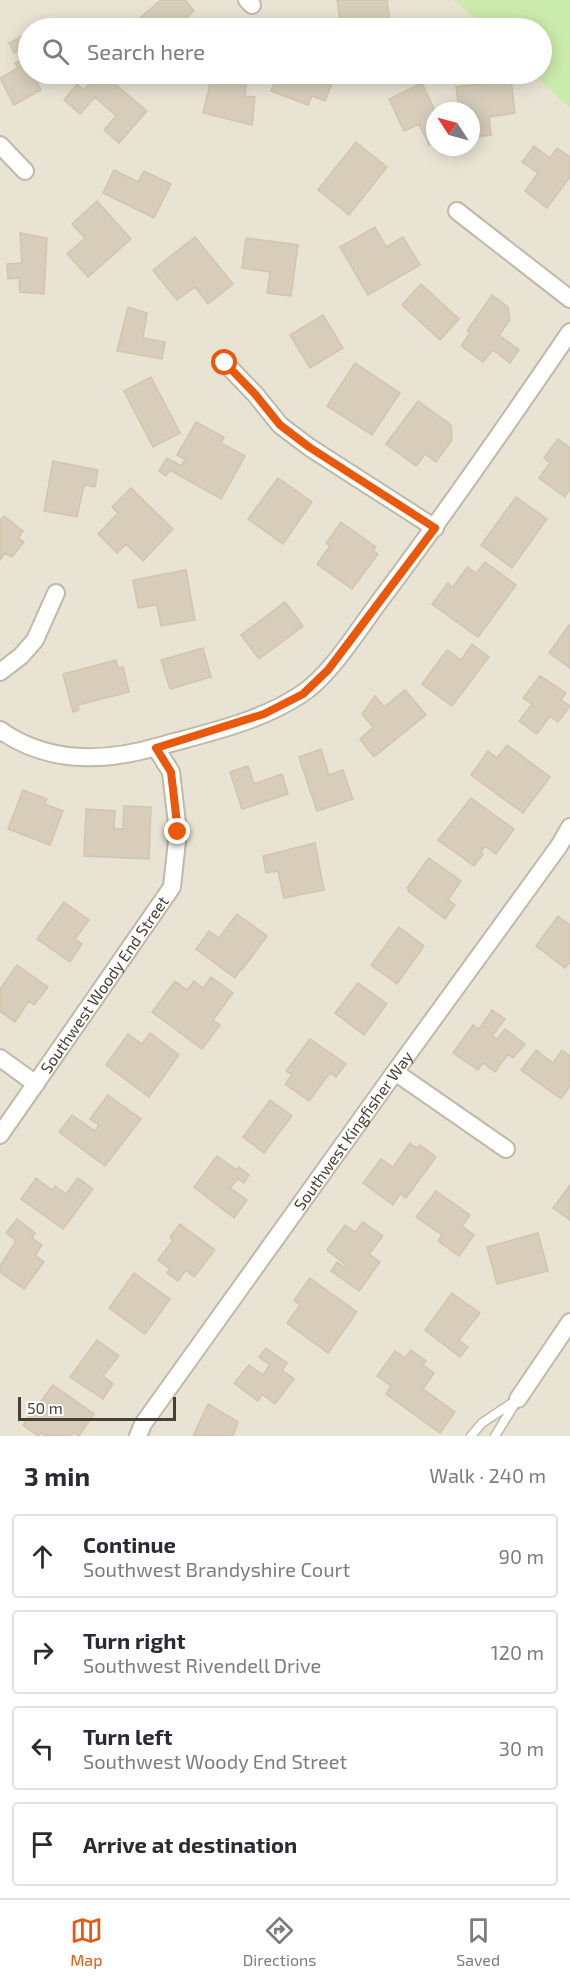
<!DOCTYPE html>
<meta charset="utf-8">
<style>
body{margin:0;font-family:"Exo 2",sans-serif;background:#f7f7f7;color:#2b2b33}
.compass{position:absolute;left:426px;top:102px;width:54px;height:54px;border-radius:50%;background:#fff;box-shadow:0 3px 15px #0003;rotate:306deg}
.scale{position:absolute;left:18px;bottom:15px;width:158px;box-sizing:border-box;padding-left:6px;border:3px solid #474135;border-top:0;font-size:16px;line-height:21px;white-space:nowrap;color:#474135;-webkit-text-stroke:4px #fff;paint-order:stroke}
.stop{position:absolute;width:18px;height:18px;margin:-14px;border:4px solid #ea580c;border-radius:50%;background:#fff}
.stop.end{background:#ea580c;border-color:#fff;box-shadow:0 2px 6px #0008}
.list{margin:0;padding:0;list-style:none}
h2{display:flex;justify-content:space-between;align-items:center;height:78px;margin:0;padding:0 24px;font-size:26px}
h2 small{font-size:20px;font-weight:400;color:#7c7c81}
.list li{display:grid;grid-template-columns:39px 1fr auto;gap:18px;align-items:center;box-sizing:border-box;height:84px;margin:0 12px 12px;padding:0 12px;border:2px solid #e1e1e2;border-radius:6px}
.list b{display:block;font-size:22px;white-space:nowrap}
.list p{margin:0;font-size:20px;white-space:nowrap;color:#7c7c81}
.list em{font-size:20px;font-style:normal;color:#7c7c81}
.icon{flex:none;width:33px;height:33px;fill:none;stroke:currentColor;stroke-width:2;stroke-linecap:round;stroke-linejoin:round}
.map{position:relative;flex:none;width:570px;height:1436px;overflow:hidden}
.search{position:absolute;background:#fff;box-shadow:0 3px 15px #0003;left:18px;right:18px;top:18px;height:66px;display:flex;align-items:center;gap:15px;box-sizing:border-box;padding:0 21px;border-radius:33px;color:#7c7c81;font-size:22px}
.sheet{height:462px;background:#fff}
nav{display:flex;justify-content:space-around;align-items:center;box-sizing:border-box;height:84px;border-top:2px solid #e1e1e2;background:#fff;font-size:16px;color:#7c7c81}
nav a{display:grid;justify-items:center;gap:3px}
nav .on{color:#ea580c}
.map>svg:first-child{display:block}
.residential{fill:#e8e3d3;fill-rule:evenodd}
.green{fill:#cbebac}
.building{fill:#d7cdba;stroke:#d2c5ad;stroke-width:1.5}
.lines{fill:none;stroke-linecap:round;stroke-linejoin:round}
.lane-casing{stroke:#c0b9a8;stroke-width:11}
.street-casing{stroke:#c0b9a8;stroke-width:20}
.lane{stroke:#fff;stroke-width:8}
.street{stroke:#fff;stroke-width:16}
.route{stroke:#ea580c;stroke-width:8}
.labels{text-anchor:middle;stroke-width:4.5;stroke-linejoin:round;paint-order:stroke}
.street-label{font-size:16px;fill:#474135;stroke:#fff}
</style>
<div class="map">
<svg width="570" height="1436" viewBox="0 0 570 1436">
<rect width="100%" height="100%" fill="#f4f1e6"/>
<path class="residential" d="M 0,0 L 570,0 L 570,1436 L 0,1436 ZM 28,28 L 542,28 L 542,74 L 28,74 ZM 435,111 L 471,111 L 471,147 L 435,147 Z"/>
<path class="green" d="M 454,0 L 570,0 L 570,108 L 533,74 L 542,74 L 542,28 L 485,28 Z"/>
<path class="building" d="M 161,0 L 185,0 L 194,11 L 184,20 L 191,28 L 128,28 Z
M 337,0 L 387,0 L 391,28 L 341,28 Z
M 28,33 L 28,74 L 52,74 L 37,82 L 41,90 L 14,105 L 0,78 L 18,68 L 15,63 L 24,59 L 19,50 L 14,53 L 9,43 Z
M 98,74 L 103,74 L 147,111 L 119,143 L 104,130 L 116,116 L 95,97 L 80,114 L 64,100 L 77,84 L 84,90 Z
M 302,74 L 336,74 L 325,101 L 312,96 L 308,105 L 271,91 L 276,78 L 300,83 Z
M 212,75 L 247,78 L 245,96 L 255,97 L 252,125 L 203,113 Z
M 511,80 L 515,113 L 489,117 L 491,135 L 471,137 L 471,111 L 459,111 L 456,87 Z
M 422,83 L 435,111 L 435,142 L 429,145 L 419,124 L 404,131 L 389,99 Z
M 356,142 L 387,167 L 349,215 L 318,190 Z
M 534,146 L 550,158 L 557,148 L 570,157 L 570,177 L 547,208 L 525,191 L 538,173 L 522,162 Z
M 114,170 L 138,182 L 144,171 L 171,184 L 154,218 L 103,193 Z
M 97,201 L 131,239 L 88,277 L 67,254 L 85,238 L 72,224 Z
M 375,227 L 386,247 L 403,237 L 420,265 L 368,295 L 340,247 Z
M 20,233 L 47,238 L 44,294 L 20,292 L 19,278 L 8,279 L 7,264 L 22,263 Z
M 195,237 L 233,284 L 208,304 L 195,287 L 177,300 L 153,270 Z
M 246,238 L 298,245 L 291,296 L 267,293 L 270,272 L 242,268 Z
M 421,284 L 459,319 L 440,340 L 402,305 Z
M 492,295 L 508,307 L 510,320 L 499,335 L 519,350 L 510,363 L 493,350 L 483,362 L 461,346 L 470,333 L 467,331 Z
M 128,307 L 147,313 L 143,338 L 165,342 L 162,359 L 117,351 Z
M 323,315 L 343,348 L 310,368 L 290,335 Z
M 355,363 L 400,393 L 372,435 L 327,406 Z
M 151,377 L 180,433 L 153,447 L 124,391 Z
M 418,401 L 451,425 L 452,440 L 436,462 L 425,454 L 416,466 L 386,444 Z
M 196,422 L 224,437 L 221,443 L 245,456 L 221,499 L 170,470 L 166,476 L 159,471 L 167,458 L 181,466 L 185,459 L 177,455 Z
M 558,439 L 570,448 L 570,489 L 565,497 L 539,478 L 550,463 L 544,458 Z
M 53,461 L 98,470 L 95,487 L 84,485 L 77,517 L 44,511 Z
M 278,478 L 312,502 L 283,544 L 248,519 Z
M 131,488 L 173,529 L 143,561 L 126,544 L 117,553 L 98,534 L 118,513 L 112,507 Z
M 516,497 L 547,519 L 512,568 L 481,545 Z
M 4,516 L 23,531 L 18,538 L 24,542 L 12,557 L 5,553 L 0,560 L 0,521 Z
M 341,522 L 376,547 L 373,551 L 378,554 L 352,589 L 317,564 L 330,546 L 326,543 Z
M 485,562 L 516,585 L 478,637 L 432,604 L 448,583 L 453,587 L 467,567 L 476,573 Z
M 186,570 L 195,620 L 161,626 L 157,605 L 138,608 L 133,580 Z
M 285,602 L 303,626 L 259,659 L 241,635 Z
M 569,625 L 570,626 L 570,668 L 549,653 Z
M 472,644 L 489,657 L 452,706 L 422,684 L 447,650 L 461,660 Z
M 203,648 L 211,677 L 170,689 L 161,660 Z
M 116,660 L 118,668 L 123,667 L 129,692 L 78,705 L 79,710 L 73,712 L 63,674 Z
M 540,676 L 566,693 L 561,700 L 570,706 L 558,722 L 550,716 L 537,734 L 519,721 L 532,704 L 523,698 Z
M 405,690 L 426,715 L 374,757 L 360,739 L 373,727 L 362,714 L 375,696 L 384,707 Z
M 507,745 L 550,777 L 523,813 L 471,775 L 488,751 L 497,758 Z
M 321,749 L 329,775 L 343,770 L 353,799 L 317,811 L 299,757 Z
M 248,766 L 254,784 L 282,774 L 288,794 L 242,809 L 230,772 Z
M 23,790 L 47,799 L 45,804 L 63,811 L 50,845 L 8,829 Z
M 471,798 L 514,829 L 496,854 L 485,846 L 481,852 L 483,854 L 474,866 L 438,840 Z
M 124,806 L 151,807 L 149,859 L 84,856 L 86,809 L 115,811 L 114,829 L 123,829 Z
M 315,843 L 324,890 L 284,898 L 278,871 L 266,873 L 263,856 Z
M 429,858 L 461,881 L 448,900 L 455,905 L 445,919 L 408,891 L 409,890 L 407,888 Z
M 64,902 L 89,920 L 75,939 L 82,944 L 70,962 L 37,939 Z
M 237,914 L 267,936 L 242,970 L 241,969 L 235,978 L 196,949 L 209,931 L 219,938 Z
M 558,916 L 570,925 L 570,962 L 565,968 L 536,946 Z
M 399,927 L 424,946 L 397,984 L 371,965 Z
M 17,965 L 48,987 L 34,1005 L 29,1001 L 15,1022 L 0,1011 L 0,989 Z
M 211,977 L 233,993 L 213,1020 L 220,1025 L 202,1049 L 152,1012 L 175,981 L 187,990 L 194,981 L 203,988 Z
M 358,983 L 387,1004 L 364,1035 L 335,1013 Z
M 492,1010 L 505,1019 L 492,1036 L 497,1039 L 505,1029 L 525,1044 L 513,1058 L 508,1054 L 495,1072 L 483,1063 L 478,1070 L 453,1053 L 473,1025 L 479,1029 Z
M 150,1033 L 179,1055 L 149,1097 L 106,1065 L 128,1034 L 142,1044 Z
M 310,1039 L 346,1064 L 336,1077 L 330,1073 L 309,1101 L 285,1084 L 292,1075 L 286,1071 Z
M 536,1050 L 553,1063 L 562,1050 L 570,1056 L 570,1086 L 561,1099 L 521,1070 Z
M 108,1095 L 141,1119 L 105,1166 L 59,1132 L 72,1115 L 95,1131 L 99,1125 L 90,1119 Z
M 270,1100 L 292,1116 L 264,1153 L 243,1137 Z
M 410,1143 L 417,1148 L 420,1145 L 436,1157 L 406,1198 L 400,1194 L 393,1205 L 363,1183 L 381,1159 L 393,1167 Z
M 217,1156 L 237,1170 L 239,1167 L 249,1175 L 244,1183 L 238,1179 L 230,1188 L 247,1200 L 234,1218 L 194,1187 Z
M 36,1178 L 52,1190 L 55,1186 L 66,1194 L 78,1178 L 93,1189 L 63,1229 L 21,1199 Z
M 570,1185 L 570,1220 L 553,1208 Z
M 436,1191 L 470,1215 L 462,1226 L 474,1235 L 459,1256 L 438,1241 L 442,1235 L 416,1217 Z
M 17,1219 L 35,1233 L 32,1238 L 42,1245 L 35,1255 L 44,1262 L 24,1289 L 0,1272 L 0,1266 L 16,1241 L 6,1233 Z
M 363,1222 L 383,1236 L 369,1254 L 380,1262 L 359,1291 L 331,1271 L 337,1262 L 344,1267 L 346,1265 L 327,1250 L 345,1225 L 355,1232 Z
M 180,1224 L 215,1250 L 194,1277 L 186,1270 L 178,1281 L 167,1273 L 170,1269 L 158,1260 L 173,1240 L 170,1237 Z
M 538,1233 L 548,1271 L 497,1284 L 487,1247 Z
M 134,1273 L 170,1299 L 145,1334 L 109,1308 Z
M 310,1278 L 357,1312 L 328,1353 L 287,1323 L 300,1305 L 294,1300 Z
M 452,1293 L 480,1313 L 459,1340 L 468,1347 L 460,1357 L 425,1330 Z
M 97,1340 L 119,1356 L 103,1376 L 113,1384 L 103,1399 L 70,1377 Z
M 266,1348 L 287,1363 L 282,1370 L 294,1379 L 275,1404 L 262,1394 L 258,1401 L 234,1383 L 249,1365 L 263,1375 L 270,1365 L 259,1357 Z
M 411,1350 L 426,1361 L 423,1365 L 434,1373 L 423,1389 L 455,1412 L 440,1433 L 386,1394 L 391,1386 L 377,1376 L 395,1351 L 405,1358 Z
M 53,1385 L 94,1414 L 79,1436 L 74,1432 L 71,1436 L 45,1436 L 41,1433 L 38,1436 L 23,1425 Z
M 208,1404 L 238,1422 L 233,1436 L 193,1436 Z"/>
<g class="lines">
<defs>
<path id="lane" d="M 471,1436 L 482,1423 L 518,1399
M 495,1436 L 516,1402"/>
<g id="street">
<path d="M 247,0 L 252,5"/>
<path d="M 0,145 L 25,171"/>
<path d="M 457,211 L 570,299"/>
<path d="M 225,363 L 255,394 L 280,425 L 309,447 L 435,528"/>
<path d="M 0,672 L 21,656 L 35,640 L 56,593"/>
<path d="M 0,730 C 48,764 106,762 160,746 C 207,733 259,722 300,695 C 330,676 358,630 379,602 C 445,514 508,423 570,332"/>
<path d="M 0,1058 L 36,1084"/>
<path d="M 395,1072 L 506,1149"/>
<path id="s1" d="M 0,1135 L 172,887 L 178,832 L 171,772 L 156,748"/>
<path d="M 518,1399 L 570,1322"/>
<path id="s2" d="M 138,1436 L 143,1424 L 395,1072 L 559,846 L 570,827"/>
</g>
</defs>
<use href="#lane" class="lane-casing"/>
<use href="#street" class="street-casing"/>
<use href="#lane" class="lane"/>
<use href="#street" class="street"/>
</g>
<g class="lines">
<path class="route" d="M 178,832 L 171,772 L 156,748 L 264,714 L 303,694 L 328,670 L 435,528 L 309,447 L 280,425 L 255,394 L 225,363"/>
</g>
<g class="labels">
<g class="street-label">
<text dy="6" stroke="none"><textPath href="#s1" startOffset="183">Southwest Woody End Street</textPath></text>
<text dy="6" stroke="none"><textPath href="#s2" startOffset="374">Southwest Kingfisher Way</textPath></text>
</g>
</g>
</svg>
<svg class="compass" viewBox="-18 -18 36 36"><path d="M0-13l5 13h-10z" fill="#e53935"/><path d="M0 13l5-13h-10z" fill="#7c7c81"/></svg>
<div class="scale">50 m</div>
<div class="stop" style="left:225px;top:363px"></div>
<div class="stop end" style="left:178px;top:832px"></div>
<div class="search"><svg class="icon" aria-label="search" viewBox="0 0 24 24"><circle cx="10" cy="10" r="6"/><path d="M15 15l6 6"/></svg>Search here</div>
</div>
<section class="sheet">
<h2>3 min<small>Walk · 240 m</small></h2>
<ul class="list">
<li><svg class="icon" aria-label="ahead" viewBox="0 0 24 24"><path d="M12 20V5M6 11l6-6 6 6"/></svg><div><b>Continue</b><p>Southwest Brandyshire Court</p></div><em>90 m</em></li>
<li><svg class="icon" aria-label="right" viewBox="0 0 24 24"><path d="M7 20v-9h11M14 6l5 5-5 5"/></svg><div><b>Turn right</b><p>Southwest Rivendell Drive</p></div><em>120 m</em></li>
<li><svg class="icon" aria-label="left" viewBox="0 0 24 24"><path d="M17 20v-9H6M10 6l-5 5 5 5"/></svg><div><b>Turn left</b><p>Southwest Woody End Street</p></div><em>30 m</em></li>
<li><svg class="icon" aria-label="arrive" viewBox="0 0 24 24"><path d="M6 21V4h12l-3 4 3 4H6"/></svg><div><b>Arrive at destination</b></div></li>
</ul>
</section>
<nav>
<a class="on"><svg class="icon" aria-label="map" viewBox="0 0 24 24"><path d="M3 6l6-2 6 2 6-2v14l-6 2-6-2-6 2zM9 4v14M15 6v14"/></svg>Map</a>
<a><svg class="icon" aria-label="directions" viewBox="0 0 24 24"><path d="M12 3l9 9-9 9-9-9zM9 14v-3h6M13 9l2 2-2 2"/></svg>Directions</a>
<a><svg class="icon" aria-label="saved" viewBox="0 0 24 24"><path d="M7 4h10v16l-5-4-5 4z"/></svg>Saved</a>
</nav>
